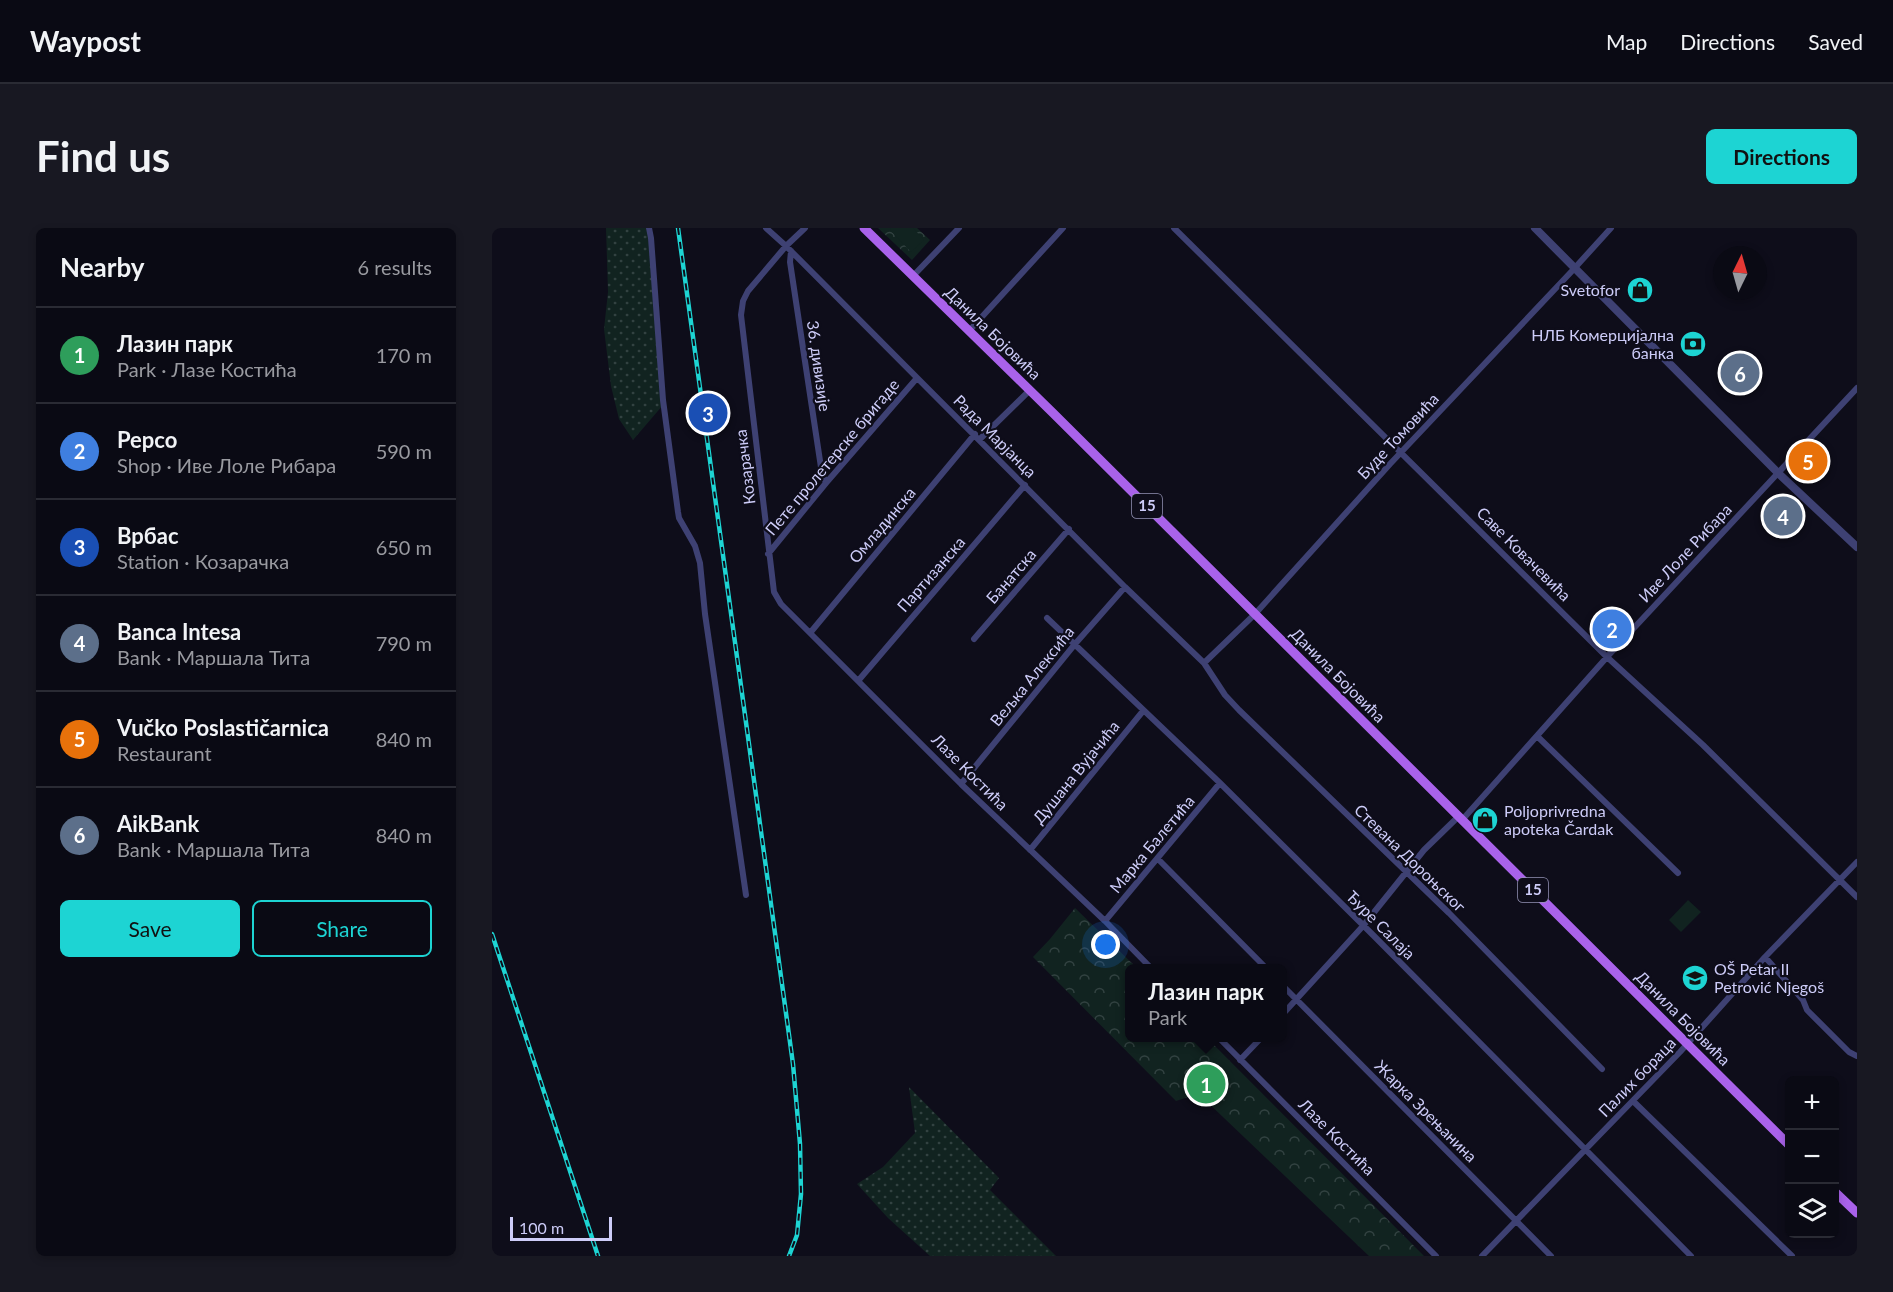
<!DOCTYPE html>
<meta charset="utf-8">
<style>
body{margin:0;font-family:Lato,sans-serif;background:#181822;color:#f1f3f6}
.controls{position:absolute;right:18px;bottom:18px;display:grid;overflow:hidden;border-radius:9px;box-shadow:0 3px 9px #0003}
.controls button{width:54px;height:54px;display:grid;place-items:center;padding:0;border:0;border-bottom:2px solid #2a2b34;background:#0a0a14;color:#f1f3f6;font:30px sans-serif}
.compass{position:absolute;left:1221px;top:18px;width:54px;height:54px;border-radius:50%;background:#0a0a14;box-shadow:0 3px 9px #0003;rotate:5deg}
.scale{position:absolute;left:18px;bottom:15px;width:102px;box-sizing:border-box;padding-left:6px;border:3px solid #cdccf8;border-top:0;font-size:16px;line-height:21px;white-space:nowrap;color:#cdccf8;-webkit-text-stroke:4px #0e0d1a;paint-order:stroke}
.you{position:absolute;left:614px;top:717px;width:21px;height:21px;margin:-15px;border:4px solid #fff;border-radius:50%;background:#1a73e8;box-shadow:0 0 0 9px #1a73e833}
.badge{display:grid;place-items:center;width:39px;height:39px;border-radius:50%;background:#1dd4d3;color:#fff;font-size:20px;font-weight:700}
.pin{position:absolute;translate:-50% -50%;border:3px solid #fff;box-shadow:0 2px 6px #0006}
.popup{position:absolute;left:633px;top:736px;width:162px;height:78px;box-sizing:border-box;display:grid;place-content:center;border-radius:9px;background:#0a0a14;filter:drop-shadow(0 2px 4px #0005);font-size:20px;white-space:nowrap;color:#999aa0}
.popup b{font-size:22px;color:#f1f3f6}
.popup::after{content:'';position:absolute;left:50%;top:100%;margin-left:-12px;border:12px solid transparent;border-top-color:#0a0a14}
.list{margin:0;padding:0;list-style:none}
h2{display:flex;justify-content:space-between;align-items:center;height:78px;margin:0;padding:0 24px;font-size:26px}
h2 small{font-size:20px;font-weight:400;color:#999aa0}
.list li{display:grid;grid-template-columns:39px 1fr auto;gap:18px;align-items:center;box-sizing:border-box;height:96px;padding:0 24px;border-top:2px solid #2a2b34}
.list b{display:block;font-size:22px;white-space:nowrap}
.list p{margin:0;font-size:20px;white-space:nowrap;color:#999aa0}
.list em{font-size:20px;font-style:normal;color:#999aa0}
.actions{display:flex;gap:12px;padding:18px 24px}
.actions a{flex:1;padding:14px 0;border:2px solid #1dd4d3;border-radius:9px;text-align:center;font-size:21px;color:#1dd4d3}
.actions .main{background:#1dd4d3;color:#111}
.icon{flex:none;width:33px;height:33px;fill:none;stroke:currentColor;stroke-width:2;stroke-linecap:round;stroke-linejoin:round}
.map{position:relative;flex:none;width:1365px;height:1028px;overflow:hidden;border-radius:9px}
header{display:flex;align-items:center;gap:36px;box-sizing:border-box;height:84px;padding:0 30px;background:#0a0a14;border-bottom:2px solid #2a2b34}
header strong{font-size:28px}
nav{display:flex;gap:33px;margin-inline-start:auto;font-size:21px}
.intro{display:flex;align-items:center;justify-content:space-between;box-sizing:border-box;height:144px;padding:0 36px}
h1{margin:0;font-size:42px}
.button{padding:15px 27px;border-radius:9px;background:#1dd4d3;color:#111;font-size:21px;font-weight:700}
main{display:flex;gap:36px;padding:0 36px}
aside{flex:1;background:#0a0a14;border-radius:9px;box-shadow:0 3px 9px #0003}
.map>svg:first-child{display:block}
.grass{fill:url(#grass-dots)}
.park{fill:url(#park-crowns)}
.pitch{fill:#112320}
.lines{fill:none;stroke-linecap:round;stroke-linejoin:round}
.minor{stroke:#3e4173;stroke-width:6}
.tertiary{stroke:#3e4173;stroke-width:8}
.primary{stroke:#a962ea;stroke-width:9}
.rail-casing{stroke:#1dd4d3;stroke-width:4.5}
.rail{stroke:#0e0d1a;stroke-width:2;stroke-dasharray:7;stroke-linecap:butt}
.labels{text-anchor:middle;stroke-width:4.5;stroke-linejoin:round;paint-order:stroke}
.shield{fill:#0e0d1a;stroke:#9493b5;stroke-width:1.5}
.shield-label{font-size:15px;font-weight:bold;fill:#cdccf8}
.poi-label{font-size:16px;fill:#cdccf8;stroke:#0e0d1a;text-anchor:end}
.street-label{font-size:16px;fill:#cdccf8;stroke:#0e0d1a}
</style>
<header>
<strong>Waypost</strong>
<nav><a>Map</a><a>Directions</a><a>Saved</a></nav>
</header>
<div class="intro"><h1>Find us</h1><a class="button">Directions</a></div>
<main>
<aside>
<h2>Nearby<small>6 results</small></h2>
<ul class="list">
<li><span class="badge" style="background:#2e9e5b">1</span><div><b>Лазин парк</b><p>Park · Лазе Костића</p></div><em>170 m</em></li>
<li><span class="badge" style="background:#3f7fe0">2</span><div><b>Pepco</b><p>Shop · Иве Лоле Рибара</p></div><em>590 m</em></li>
<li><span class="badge" style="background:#1a4fb4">3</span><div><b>Врбас</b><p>Station · Козарачка</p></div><em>650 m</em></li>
<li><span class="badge" style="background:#5c6f8a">4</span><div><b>Banca Intesa</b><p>Bank · Маршала Тита</p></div><em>790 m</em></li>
<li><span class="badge" style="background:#e8710a">5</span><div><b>Vučko Poslastičarnica</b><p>Restaurant</p></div><em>840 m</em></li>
<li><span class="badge" style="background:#5c6f8a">6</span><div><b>AikBank</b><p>Bank · Маршала Тита</p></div><em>840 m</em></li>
</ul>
<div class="actions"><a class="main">Save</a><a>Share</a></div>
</aside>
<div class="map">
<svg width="1365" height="1028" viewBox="0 0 1365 1028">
<defs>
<pattern id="grass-dots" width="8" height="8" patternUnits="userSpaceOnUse" patternTransform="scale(1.5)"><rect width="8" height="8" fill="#112320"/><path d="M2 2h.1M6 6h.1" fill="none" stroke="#324241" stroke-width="1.8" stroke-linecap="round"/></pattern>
<pattern id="park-crowns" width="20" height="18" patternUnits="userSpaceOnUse" patternTransform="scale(1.5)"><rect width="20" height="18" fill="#112320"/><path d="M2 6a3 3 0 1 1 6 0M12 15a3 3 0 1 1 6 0" fill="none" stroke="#324241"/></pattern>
</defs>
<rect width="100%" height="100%" fill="#0e0d1a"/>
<path class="grass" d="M 114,0 L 157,0 L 171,177 L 141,212 L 127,191 L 119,158 L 112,101 L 116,64 Z
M 417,859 L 507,950 L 498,962 L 564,1028 L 438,1028 L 396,990 L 365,956 L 391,939 L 423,905 Z"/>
<path class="park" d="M 386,0 L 425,0 L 438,12 L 420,32 Z
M 583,680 L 645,740 L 638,740 L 638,810 L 715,810 L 932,1028 L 877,1028 L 710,869 L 702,867 L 684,873 L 541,729 L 558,711 Z"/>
<path class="pitch" d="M 399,0 L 421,0 L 432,12 L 419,24 L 398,2 Z
M 1196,672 L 1209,684 L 1189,704 L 1177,692 Z"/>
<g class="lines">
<path class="minor" d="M 157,0 L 159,10 L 171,172 L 186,284 L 187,290 L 203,318 L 208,335 L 213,386 L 254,667
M 274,0 L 294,18 L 633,359 L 712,435 L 733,467 L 747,482 L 957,685 L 1110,841
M 313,0 L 294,18 L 256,63 L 251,73 L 249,87 L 282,364 L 289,376 L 469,556 L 613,693 L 659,740
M 682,0 L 1115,429 L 1211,517 L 1365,669
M 299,23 L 298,34 L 330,246 L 334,255
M 421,48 L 467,0
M 477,103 L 571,0
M 488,211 L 538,162
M 276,326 L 334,255 L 425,150
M 555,390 L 728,555 L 881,707 L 1199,1028
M 318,405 L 483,206
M 482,411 L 577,301
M 712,435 L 763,386 L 898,236 L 1080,43 L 1119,0
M 366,453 L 533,257
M 1045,508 L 1186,645
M 469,556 L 583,416 L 633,359
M 971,591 L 1115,429 L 1365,160
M 538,622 L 651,483
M 666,631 L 774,740
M 613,693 L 728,555
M 1273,729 L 1311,772 L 1315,782 L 1357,824 L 1365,828
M 790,757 L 1059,1028
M 790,787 L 871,698 L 932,622 L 967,588
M 727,810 L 944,1028
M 748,832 L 769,810
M 1141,873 L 1300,1028
M 990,1028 L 1188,824 L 1273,729 L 1365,634"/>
<path class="tertiary" d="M 1043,0 L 1286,245 L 1365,319"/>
<path class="primary" d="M 372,0 L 561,185 L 1298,918
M 1342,963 L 1365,985"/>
<defs>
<path id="rail" d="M 186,0 L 301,836 L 308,916 L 309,966 L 305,1007 L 297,1028
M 0,706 L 106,1028"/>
</defs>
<use href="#rail" class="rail-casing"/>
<use href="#rail" class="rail"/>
</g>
<defs>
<symbol id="shop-disc" viewBox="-11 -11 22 22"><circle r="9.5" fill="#1dd4d3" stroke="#0e0d1a"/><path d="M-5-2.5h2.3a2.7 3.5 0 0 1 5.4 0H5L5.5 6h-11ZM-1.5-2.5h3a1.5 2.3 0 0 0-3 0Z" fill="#111"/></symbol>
<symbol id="bank-disc" viewBox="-11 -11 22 22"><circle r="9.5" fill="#1dd4d3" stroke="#0e0d1a"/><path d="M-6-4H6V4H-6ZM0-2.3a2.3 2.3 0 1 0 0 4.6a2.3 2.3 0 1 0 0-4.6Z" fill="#111"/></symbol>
<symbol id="school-disc" viewBox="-11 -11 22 22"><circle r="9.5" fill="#1dd4d3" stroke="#0e0d1a"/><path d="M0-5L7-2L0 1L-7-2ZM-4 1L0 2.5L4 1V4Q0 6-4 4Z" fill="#111"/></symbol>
</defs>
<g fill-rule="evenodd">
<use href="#shop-disc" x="1133" y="47" width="30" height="30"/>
<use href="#bank-disc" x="1186" y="101" width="30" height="30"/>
<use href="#shop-disc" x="978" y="577" width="30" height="30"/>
<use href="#school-disc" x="1188" y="735" width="30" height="30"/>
</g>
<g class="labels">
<g class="shield">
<rect x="640" y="266" width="30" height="24" rx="4.5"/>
<rect x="1026" y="650" width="30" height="24" rx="4.5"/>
</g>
<g class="shield-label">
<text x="655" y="283">15</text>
<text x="1041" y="667">15</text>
</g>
<g class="poi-label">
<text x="1128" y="68">Svetofor</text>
<text x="1182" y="113">НЛБ Комерцијална<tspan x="1182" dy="18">банка</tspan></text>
<text x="1012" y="589" text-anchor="start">Poljoprivredna<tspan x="1012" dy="18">apoteka Čardak</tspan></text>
<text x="1222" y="747" text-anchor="start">OŠ Petar II<tspan x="1222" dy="18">Petrović Njegoš</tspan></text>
</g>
<g class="street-label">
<text transform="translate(501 105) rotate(44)" y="6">Данила Бојовића</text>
<text transform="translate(327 138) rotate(82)" y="6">36. дивизије</text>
<text transform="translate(503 208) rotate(45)" y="6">Рада Марјанца</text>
<text transform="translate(906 208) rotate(-47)" y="6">Буде Томовића</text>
<text transform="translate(340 229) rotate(-50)" y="6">Пете пролетерске бригаде</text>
<text transform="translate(253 239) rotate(-97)" y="6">Козарачка</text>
<text transform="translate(390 297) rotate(-50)" y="6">Омладинска</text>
<text transform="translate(1193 325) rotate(-47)" y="6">Иве Лоле Рибара</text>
<text transform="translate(1032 326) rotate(45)" y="6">Саве Ковачевића</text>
<text transform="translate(439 346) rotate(-49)" y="6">Партизанска</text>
<text transform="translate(519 348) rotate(-49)" y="6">Банатска</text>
<text transform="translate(846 447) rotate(45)" y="6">Данила Бојовића</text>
<text transform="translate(540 448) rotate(-51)" y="6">Вељка Алексића</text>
<text transform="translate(478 544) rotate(45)" y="6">Лазе Костића</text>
<text transform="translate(584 544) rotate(-51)" y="6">Душана Вујачића</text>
<text transform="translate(660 616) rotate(-50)" y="6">Марка Балетића</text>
<text transform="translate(918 630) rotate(44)" y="6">Стевана Дороњског</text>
<text transform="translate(889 697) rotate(45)" y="6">Ђуре Салаја</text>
<text transform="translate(1191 790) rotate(45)" y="6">Данила Бојовића</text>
<text transform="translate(1145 849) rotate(-46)" y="6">Палих бораца</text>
<text transform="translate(934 883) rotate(45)" y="6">Жарка Зрењанина</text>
<text transform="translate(845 909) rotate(45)" y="6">Лазе Костића</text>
</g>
</g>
</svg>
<div class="controls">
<button>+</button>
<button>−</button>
<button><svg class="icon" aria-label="layers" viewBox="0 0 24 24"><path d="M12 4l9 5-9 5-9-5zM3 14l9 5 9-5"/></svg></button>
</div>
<svg class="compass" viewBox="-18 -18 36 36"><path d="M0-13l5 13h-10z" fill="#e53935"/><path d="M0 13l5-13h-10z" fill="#999aa0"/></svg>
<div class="scale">100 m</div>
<div class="you"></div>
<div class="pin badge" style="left:714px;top:856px;background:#2e9e5b">1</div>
<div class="popup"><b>Лазин парк</b>Park</div>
<div class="pin badge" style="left:1120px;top:401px;background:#3f7fe0">2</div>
<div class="pin badge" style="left:216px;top:185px;background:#1a4fb4">3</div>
<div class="pin badge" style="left:1291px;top:288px;background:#5c6f8a">4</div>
<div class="pin badge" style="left:1316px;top:233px;background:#e8710a">5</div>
<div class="pin badge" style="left:1248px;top:145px;background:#5c6f8a">6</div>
</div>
</main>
